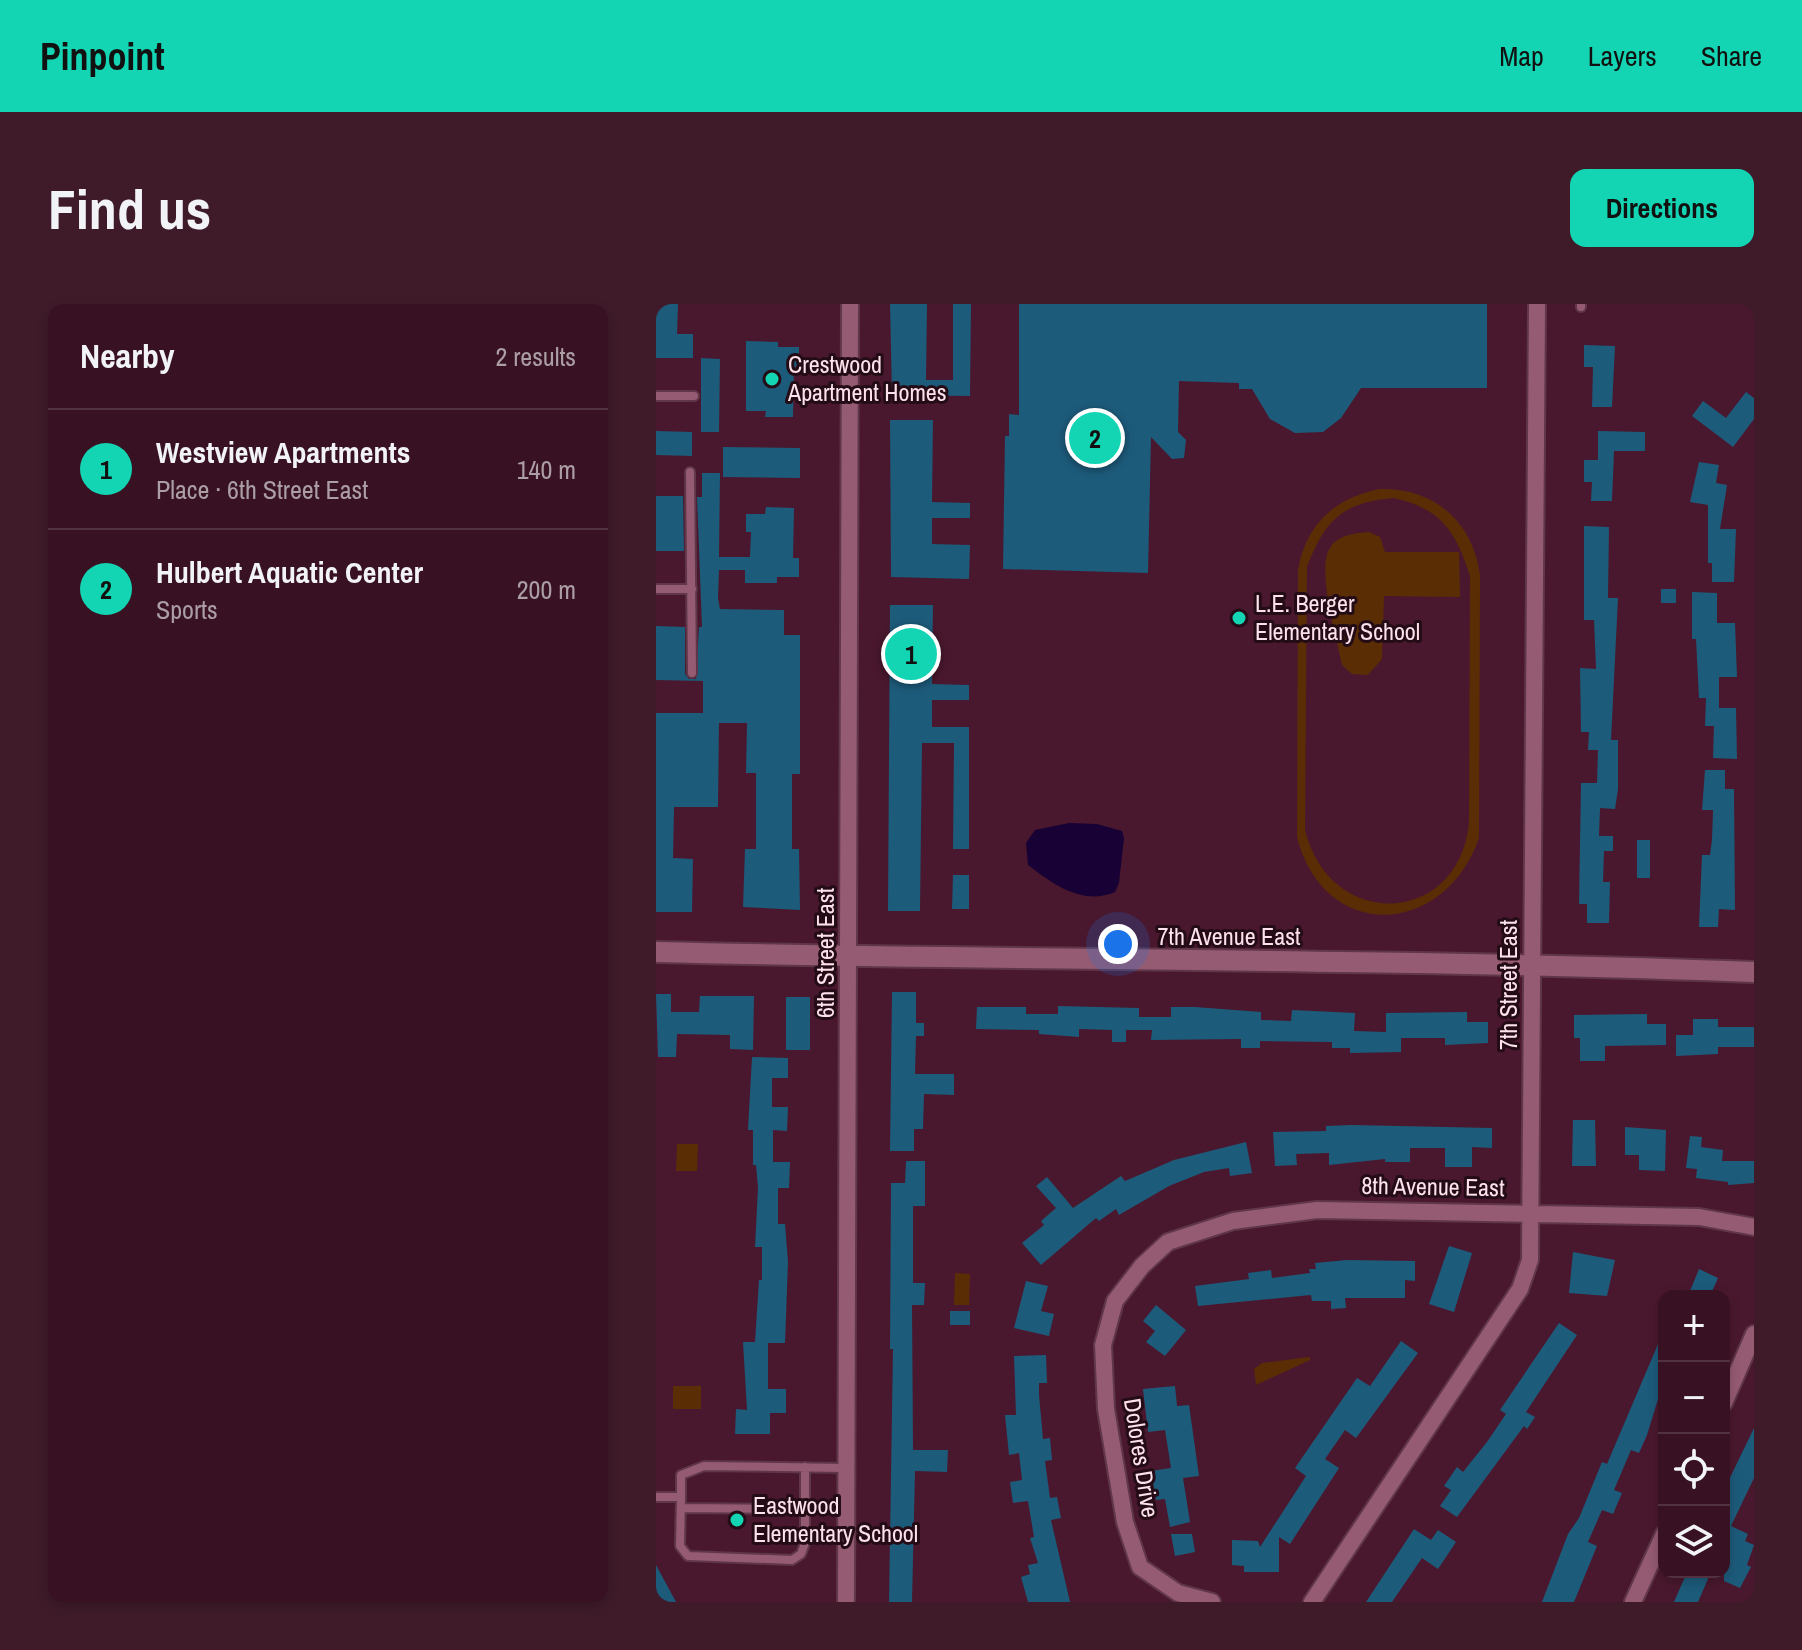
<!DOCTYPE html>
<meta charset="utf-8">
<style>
body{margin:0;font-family:"Archivo Narrow",sans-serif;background:#3f1b2a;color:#f1f3f6}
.controls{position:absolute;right:24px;bottom:24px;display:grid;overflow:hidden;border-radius:16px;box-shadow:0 4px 12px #0003}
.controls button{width:72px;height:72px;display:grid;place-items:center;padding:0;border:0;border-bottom:2px solid #523240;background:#381222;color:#f1f3f6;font:40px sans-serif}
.you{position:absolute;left:462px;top:640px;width:28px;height:28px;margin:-20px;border:6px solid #fff;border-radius:50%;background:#1a73e8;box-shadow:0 0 0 12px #1a73e833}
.badge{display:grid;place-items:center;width:52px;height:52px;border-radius:50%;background:#14d5b3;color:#111;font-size:26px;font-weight:700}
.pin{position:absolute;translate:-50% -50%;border:4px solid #fff;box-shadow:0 2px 8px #0006}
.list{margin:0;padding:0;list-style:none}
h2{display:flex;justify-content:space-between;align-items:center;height:104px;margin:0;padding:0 32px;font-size:34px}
h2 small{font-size:26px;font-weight:400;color:#ab9ea5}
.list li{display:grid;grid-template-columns:52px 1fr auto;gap:24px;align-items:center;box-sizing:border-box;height:120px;padding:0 32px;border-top:2px solid #523240}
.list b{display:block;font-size:30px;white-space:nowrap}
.list p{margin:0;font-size:26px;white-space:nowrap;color:#ab9ea5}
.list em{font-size:26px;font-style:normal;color:#ab9ea5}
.icon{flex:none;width:44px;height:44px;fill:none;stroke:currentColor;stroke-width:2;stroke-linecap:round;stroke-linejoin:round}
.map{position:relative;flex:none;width:1098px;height:1298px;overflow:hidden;border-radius:16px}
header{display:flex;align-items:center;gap:48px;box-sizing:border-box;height:112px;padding:0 40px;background:#14d5b3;color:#111}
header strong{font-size:38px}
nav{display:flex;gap:44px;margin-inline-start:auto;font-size:28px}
.intro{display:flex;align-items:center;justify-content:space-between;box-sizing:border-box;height:192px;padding:0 48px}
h1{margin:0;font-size:56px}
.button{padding:20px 36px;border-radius:16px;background:#14d5b3;color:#111;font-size:28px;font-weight:700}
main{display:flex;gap:48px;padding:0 48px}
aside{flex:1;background:#381222;border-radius:16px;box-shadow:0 4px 12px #0003}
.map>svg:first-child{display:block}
.green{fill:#5a2d05;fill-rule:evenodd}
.water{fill:#170135}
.building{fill:#1d5b7b}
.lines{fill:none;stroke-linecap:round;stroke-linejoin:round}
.lane-casing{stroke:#603649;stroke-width:12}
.street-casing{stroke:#603649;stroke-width:20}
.secondary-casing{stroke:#603649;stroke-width:24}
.lane{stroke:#955b72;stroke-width:8}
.street{stroke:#955b72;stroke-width:16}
.secondary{stroke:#955b72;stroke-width:20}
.poi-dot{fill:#14d5b3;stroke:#230c16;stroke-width:3}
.labels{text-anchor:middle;stroke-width:6;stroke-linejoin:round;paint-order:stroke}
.poi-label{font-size:24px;fill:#fde1eb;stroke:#230c16;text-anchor:start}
.street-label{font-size:24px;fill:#fde1eb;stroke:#230c16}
</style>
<header>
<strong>Pinpoint</strong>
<nav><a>Map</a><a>Layers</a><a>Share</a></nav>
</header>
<div class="intro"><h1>Find us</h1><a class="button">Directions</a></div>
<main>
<aside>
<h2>Nearby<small>2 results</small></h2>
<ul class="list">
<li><span class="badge">1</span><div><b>Westview Apartments</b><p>Place · 6th Street East</p></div><em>140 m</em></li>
<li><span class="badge">2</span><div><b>Hulbert Aquatic Center</b><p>Sports</p></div><em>200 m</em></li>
</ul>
</aside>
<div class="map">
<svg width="1098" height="1298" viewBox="0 0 1098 1298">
<rect width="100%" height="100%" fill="#4a182e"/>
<path class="green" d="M 723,185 C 778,183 817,218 824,271 L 823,534 C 788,634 668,639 641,533 L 642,266 C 650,220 678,195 723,185 ZM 738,194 C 786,205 800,228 814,272 L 813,519 C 803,622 674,628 649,526 L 651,263 C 669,216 687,198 738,194 Z
M 713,228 L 724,233 L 729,248 L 803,248 L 804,293 L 728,292 L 726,355 L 712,371 L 696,370 L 686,361 C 681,336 660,265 674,244 C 681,231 700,229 713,228 Z
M 21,840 L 42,840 L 41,867 L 20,867 Z
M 299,969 L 314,970 L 313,1001 L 298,1001 Z
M 654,1053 L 654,1056 L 600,1081 L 598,1065 L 606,1059 Z
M 17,1082 L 45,1082 L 45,1105 L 17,1105 Z"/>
<path class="water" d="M 413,519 L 441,520 L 466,527 L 468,534 L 463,579 L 459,588 C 426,602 397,580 372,561 L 370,539 L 379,526 Z"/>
<path class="building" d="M 0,0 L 22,0 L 21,30 L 37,30 L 37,54 L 0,54 Z
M 234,0 L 271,0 L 270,76 L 297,76 L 297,0 L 315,0 L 314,92 L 236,91 Z
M 363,0 L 831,0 L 831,84 L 705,84 L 685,114 L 667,128 L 639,129 L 614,115 L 596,85 L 583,85 L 583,79 L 523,77 L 522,128 L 530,136 L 528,154 L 516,155 L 495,133 L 492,269 L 347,265 L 349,132 L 353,132 L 353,110 L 363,111 Z
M 90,37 L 122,38 L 122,43 L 143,43 L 143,63 L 138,63 L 137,113 L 109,113 L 110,107 L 90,107 Z
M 928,41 L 959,42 L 956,103 L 936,103 L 937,63 L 928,63 Z
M 45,54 L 64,55 L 63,128 L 45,128 Z
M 1090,88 L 1098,94 L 1098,115 L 1077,143 L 1036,112 L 1047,97 L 1070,114 Z
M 234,116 L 277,116 L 276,198 L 314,199 L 314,214 L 276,214 L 276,240 L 314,241 L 313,275 L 235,273 Z
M 0,127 L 36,128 L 36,152 L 0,151 Z
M 942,127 L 989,128 L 989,147 L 958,147 L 956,197 L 935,197 L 936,178 L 928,178 L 928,156 L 942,156 Z
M 67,143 L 144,144 L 144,174 L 67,173 Z
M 1043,158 L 1063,161 L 1060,179 L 1071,181 L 1064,225 L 1080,225 L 1078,278 L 1056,278 L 1056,259 L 1052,259 L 1052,201 L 1034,198 Z
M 46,169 L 64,169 L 63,253 L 94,253 L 95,228 L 90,228 L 90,210 L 109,210 L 110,203 L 138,204 L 137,254 L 143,254 L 143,273 L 121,273 L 121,279 L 89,279 L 89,266 L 63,266 L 62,294 L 64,305 L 128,306 L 128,331 L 144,331 L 144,470 L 136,470 L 136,545 L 143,545 L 144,606 L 87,603 L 89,545 L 100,545 L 100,469 L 90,469 L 91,419 L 63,419 L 62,503 L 18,503 L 17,554 L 37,555 L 36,608 L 0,608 L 0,409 L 47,409 L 47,377 L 0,376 L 0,322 L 29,323 L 29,370 L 33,375 L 40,375 L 43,323 L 46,323 L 41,193 L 46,193 Z
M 0,192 L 27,192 L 28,247 L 0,247 Z
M 928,222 L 953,223 L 952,294 L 962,294 L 955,436 L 962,436 L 962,485 L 959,505 L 944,504 L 943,532 L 957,532 L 957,547 L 948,547 L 947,578 L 954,578 L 953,619 L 931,619 L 931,600 L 923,600 L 925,479 L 941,479 L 942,446 L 932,446 L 933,428 L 925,428 L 924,364 L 940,365 L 938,316 L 928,316 Z
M 1005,285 L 1020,285 L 1020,299 L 1005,299 Z
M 1036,288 L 1061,289 L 1061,319 L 1079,319 L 1081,373 L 1063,373 L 1063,404 L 1080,404 L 1081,455 L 1057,454 L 1058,422 L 1049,422 L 1050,394 L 1043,394 L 1040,335 L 1036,335 Z
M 234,301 L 277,301 L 276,380 L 313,381 L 313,396 L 276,396 L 276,423 L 313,423 L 313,545 L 297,545 L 298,439 L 266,439 L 264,607 L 232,607 Z
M 1049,466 L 1069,466 L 1069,485 L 1078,485 L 1079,606 L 1063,605 L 1062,623 L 1043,623 L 1046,551 L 1054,551 L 1056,536 L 1057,506 L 1046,506 Z
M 981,536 L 994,536 L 994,574 L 981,574 Z
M 297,571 L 313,571 L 313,605 L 296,605 Z
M 236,688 L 260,688 L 260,719 L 268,719 L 268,732 L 260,732 L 259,770 L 298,770 L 298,791 L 268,790 L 267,825 L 258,825 L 258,847 L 234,847 Z
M 0,690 L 15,690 L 15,708 L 43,708 L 44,692 L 98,692 L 97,746 L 74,745 L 74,731 L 21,730 L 20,753 L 2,753 Z
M 130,693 L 154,693 L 154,746 L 130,746 Z
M 402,702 L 483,704 L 483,713 L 515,713 L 515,703 L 539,703 L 605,708 L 605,716 L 635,717 L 636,706 L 699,709 L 698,727 L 730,728 L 730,709 L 811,708 L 811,718 L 832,718 L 832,739 L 789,741 L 789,734 L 745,734 L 745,748 L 694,749 L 694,744 L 676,744 L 676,738 L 604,737 L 604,744 L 585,744 L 585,735 L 495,736 L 496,726 L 470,726 L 470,738 L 456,738 L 456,726 L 423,725 L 423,733 L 383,730 L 383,726 L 320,725 L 321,703 L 370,703 L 370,710 L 402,710 Z
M 991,710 L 991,720 L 1010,720 L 1010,741 L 949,742 L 949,757 L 924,757 L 924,734 L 918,734 L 918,711 Z
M 1037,715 L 1062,715 L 1062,723 L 1098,723 L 1098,743 L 1062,743 L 1062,750 L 1020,752 L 1020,731 L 1037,731 Z
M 96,753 L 132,754 L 132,774 L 116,774 L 116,803 L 132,803 L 131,827 L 117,826 L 117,858 L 134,858 L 133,884 L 122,884 L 122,920 L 129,920 L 132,958 L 129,1039 L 112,1039 L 112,1085 L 130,1085 L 130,1109 L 114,1109 L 114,1130 L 79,1130 L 80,1105 L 91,1106 L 87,1038 L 99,1038 L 103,976 L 106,976 L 106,943 L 99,943 L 102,884 L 100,861 L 97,861 L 97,826 L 92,826 Z
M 917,816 L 939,816 L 940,862 L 916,862 Z
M 696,821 L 836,824 L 836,844 L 816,843 L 816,863 L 789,863 L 789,844 L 754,844 L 754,858 L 729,858 L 729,855 L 673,861 L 673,849 L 640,850 L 641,861 L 619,862 L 617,828 L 670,827 L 670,822 Z
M 969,823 L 1010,826 L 1009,867 L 983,866 L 983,851 L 969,851 Z
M 1034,832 L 1046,833 L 1045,843 L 1067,846 L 1066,857 L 1098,857 L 1098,879 L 1072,881 L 1072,878 L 1040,874 L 1041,865 L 1030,864 Z
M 590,838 L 596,869 L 574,872 L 573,864 L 548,868 L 513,882 L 463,911 L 460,905 L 443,917 L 440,914 L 385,961 L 366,939 L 388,921 L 385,917 L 400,904 L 380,882 L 391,873 L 417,904 L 465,872 L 469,877 L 518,856 Z
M 250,857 L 269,857 L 269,902 L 257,902 L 257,979 L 269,979 L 268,1001 L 256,1001 L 257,1146 L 292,1146 L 291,1168 L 259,1167 L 256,1298 L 233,1298 L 237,1045 L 234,1045 L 235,879 L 249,879 Z
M 793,942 L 816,949 L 798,1008 L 773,1000 Z
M 917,948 L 959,956 L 951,992 L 913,989 Z
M 691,956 L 759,957 L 759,977 L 749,976 L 749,994 L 689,994 L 690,1004 L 675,1005 L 675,997 L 656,997 L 655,991 L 542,1002 L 539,982 L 593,975 L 592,969 L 615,966 L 616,974 L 654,969 L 653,965 L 660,965 L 659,959 Z
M 1043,965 L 1062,974 L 1054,992 L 1032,992 Z
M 370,977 L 392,982 L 385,1007 L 398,1010 L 393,1032 L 358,1024 Z
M 500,1001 L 530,1026 L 509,1052 L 490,1038 L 499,1027 L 487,1017 Z
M 294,1007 L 314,1007 L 314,1021 L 294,1021 Z
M 903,1019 L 921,1031 L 870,1108 L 879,1113 L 871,1125 L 868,1122 L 801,1213 L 784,1202 L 795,1186 L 788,1182 L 801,1163 L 807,1168 L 831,1138 L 850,1110 L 844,1106 Z
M 1008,1026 L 1008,1076 L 991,1131 L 983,1149 L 975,1146 L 958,1186 L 966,1189 L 957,1210 L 946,1206 L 932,1238 L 941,1242 L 918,1298 L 886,1298 L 912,1230 L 923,1214 L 946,1158 L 951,1160 Z
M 745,1037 L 762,1049 L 700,1134 L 689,1126 L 669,1155 L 683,1164 L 634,1240 L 623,1233 L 623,1268 L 588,1268 L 588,1262 L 576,1261 L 576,1236 L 602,1237 L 604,1243 L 650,1172 L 639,1164 L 701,1074 L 714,1082 Z
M 390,1051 L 391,1079 L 383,1079 L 383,1091 L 387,1135 L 394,1134 L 396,1156 L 389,1157 L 394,1194 L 401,1193 L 405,1214 L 395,1216 L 414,1298 L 372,1298 L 365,1273 L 374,1270 L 372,1261 L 382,1259 L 374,1234 L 378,1233 L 372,1197 L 357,1199 L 354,1178 L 366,1176 L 363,1149 L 353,1151 L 349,1111 L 360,1111 L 358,1052 Z
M 519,1082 L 521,1102 L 533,1101 L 543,1172 L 527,1174 L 534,1218 L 514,1223 L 509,1195 L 500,1196 L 495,1167 L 515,1164 L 509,1126 L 492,1128 L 487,1085 Z
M 1098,1124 L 1098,1174 L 1075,1222 L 1092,1230 L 1089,1237 L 1098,1241 L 1091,1261 L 1095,1263 L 1084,1284 L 1068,1277 L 1068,1186 Z
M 758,1225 L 775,1236 L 782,1226 L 800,1238 L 782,1265 L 766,1254 L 736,1298 L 710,1298 Z
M 515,1230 L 536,1230 L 539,1248 L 519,1252 Z
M 0,1261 L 20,1298 L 0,1298 Z
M 1031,1268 L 1055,1268 L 1042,1298 L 1018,1298 Z"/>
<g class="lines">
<defs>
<path id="lane" d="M 925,3 L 925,0
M 0,92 L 38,92
M 34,168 L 36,369
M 0,285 L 36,285
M 0,1193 L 25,1193 L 25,1171 L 48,1162 L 189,1164
M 25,1193 L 24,1242 L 32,1252 L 136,1256 L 145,1250 L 149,1239 L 149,1163
M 25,1204 L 149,1205"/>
<path id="street" d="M 1068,1099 L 1098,1030
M 190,1298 L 194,0
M 556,1298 L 522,1289 L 484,1263 L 469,1218 L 450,1105 L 447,1041 L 459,997 L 486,962 L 512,938 L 577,917 L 661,906 L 1043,913 L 1098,923
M 656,1298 L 864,985 L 874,956 L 881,0
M 977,1298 L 1008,1230"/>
<path id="secondary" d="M 0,648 C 366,657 732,654 1098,668"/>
</defs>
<use href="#lane" class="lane-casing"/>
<use href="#street" class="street-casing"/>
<use href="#secondary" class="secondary-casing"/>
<use href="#lane" class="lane"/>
<use href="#street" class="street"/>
<use href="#secondary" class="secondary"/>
</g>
<g class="poi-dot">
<circle cx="116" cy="75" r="8"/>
<circle cx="583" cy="314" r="8"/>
<circle cx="81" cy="1216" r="8"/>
</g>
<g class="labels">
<g class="poi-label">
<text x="132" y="69">Crestwood<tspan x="132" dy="28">Apartment Homes</tspan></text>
<text x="599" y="308">L.E. Berger<tspan x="599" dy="28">Elementary School</tspan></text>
<text x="97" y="1210">Eastwood<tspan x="97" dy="28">Elementary School</tspan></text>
</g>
<g class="street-label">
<text x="573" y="641">7th Avenue East</text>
<text transform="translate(170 649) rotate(-90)" y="8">6th Street East</text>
<text transform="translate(853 681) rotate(-90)" y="8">7th Street East</text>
<text transform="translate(777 883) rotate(1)" y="8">8th Avenue East</text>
<text transform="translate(485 1154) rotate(81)" y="8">Dolores Drive</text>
</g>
</g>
</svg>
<div class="controls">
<button>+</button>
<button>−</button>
<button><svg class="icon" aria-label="locate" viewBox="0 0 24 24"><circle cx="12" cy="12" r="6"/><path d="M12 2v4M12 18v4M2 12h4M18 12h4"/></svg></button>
<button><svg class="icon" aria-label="layers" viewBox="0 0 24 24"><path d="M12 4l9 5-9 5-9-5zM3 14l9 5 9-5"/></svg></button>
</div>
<div class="you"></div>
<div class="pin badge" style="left:255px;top:350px">1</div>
<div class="pin badge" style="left:439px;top:134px">2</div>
</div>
</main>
